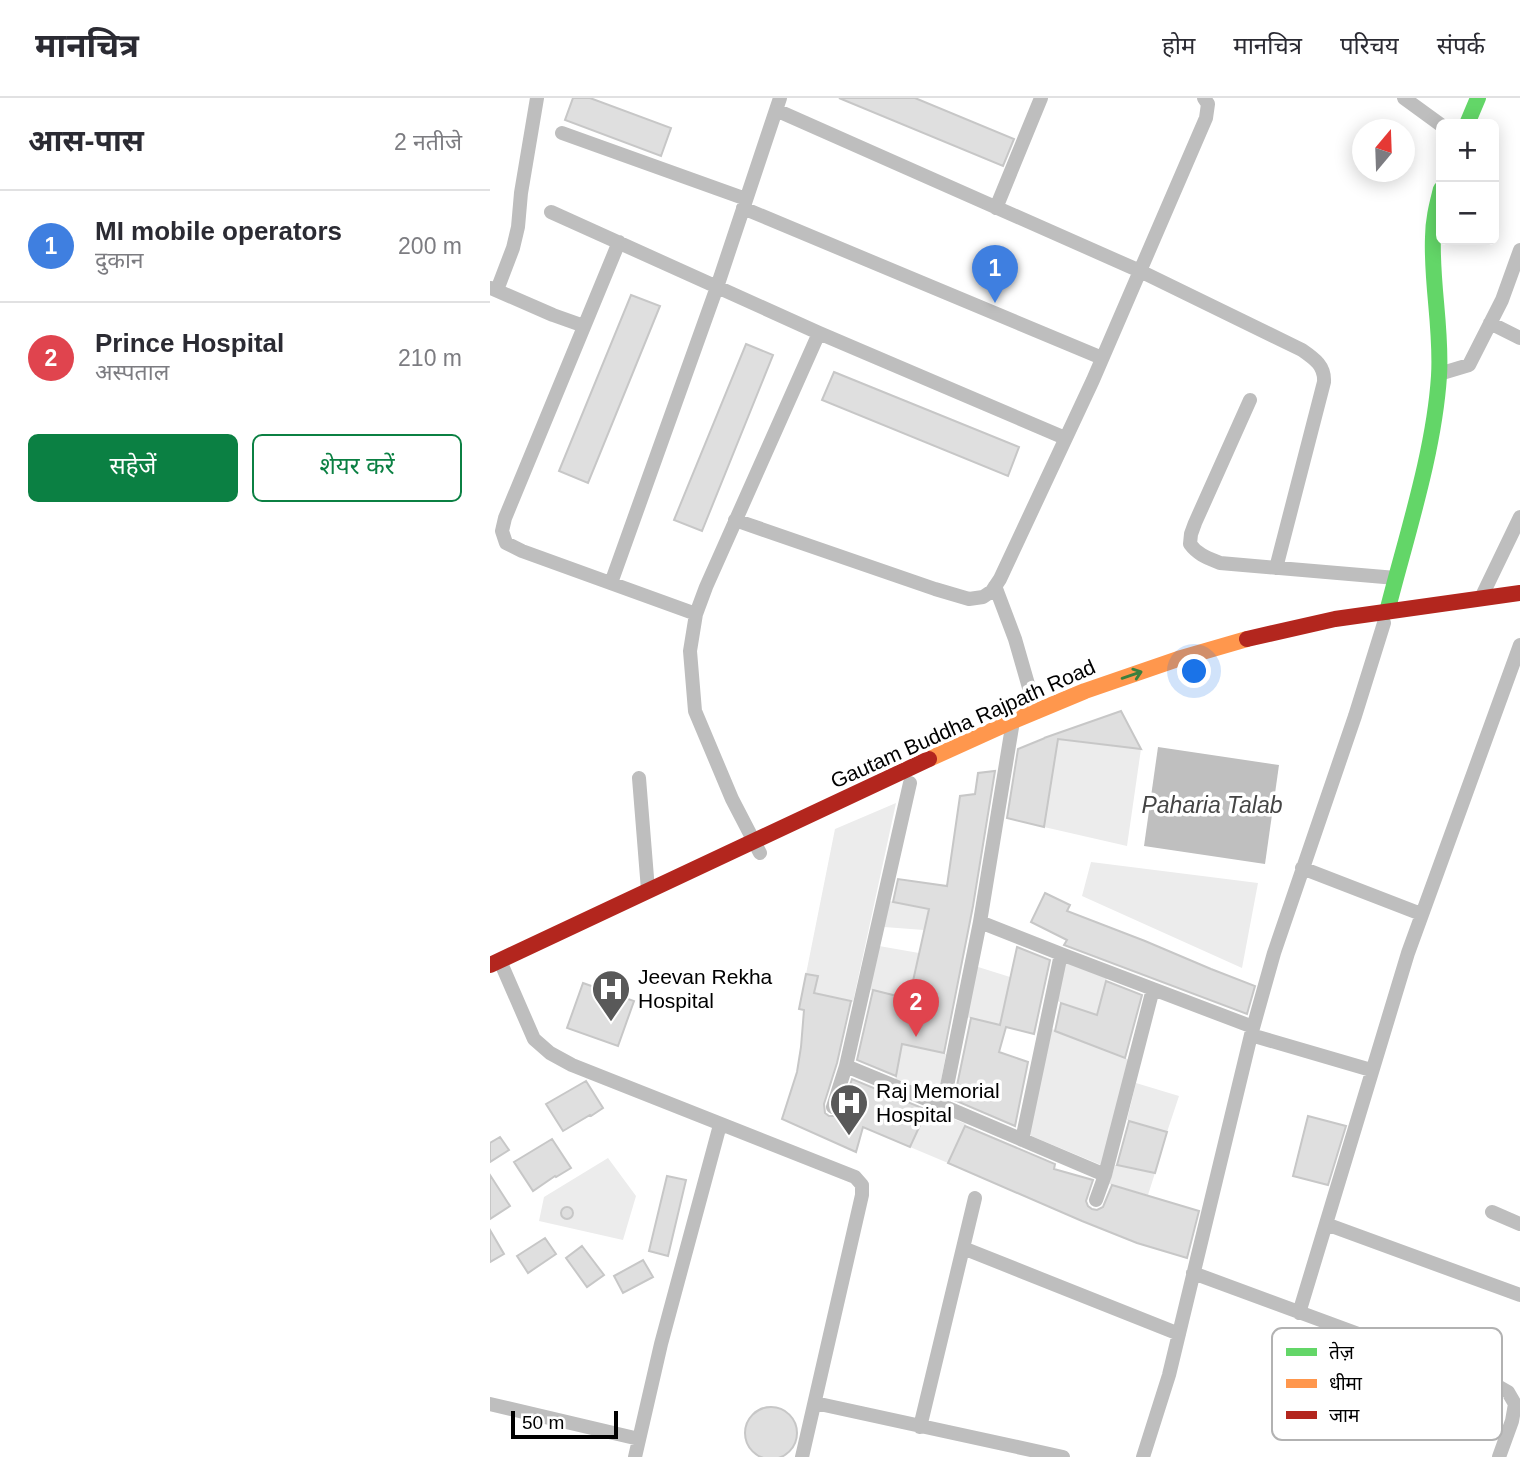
<!DOCTYPE html>
<html lang="hi">
<meta charset="utf-8">
<style>
body{margin:0;font-family:Arial,"Noto Sans Devanagari",sans-serif;background:#f2f2f3;color:#2b2b33}
.controls{position:absolute;right:21px;top:21px;display:grid;overflow:hidden;border-radius:10px;box-shadow:0 4px 18px #0003}
.controls button{width:63px;height:63px;display:grid;place-items:center;padding:0;border:0;border-bottom:2px solid #e1e1e2;background:#fff;color:#2b2b33;font:35px sans-serif}
.compass{position:absolute;left:862px;top:21px;width:63px;height:63px;border-radius:50%;background:#fff;box-shadow:0 4px 18px #0003;rotate:19deg}
.scale{position:absolute;left:21px;bottom:18px;width:107px;box-sizing:border-box;padding-left:7px;border:4px solid #000;border-top:0;font-size:19px;line-height:24px;white-space:nowrap;color:#000;-webkit-text-stroke:5px #fff;paint-order:stroke}
.you{position:absolute;left:705px;top:574px;width:24px;height:24px;margin:-18px;border:5px solid #fff;border-radius:50%;background:#1a73e8;box-shadow:0 0 0 10px #1a73e833}
.badge{display:grid;place-items:center;width:46px;height:46px;border-radius:50%;background:#0b8043;color:#fff;font-size:23px;font-weight:700}
.pin{position:absolute;translate:-50% -58px;filter:drop-shadow(0 2px 4px #0008)}
.pin::after{content:'';position:absolute;top:37px;width:24px;height:21px;background:inherit;clip-path:polygon(0 0,100% 0,50% 100%)}
.list{margin:0;padding:0;list-style:none}
h2{display:flex;justify-content:space-between;align-items:center;height:91px;margin:0;padding:0 28px;font-size:30px}
h2 small{font-size:23px;font-weight:400;color:#7c7c81}
.list li{display:grid;grid-template-columns:46px 1fr auto;gap:21px;align-items:center;box-sizing:border-box;height:112px;padding:0 28px;border-top:2px solid #e1e1e2}
.list b{display:block;font-size:26px;white-space:nowrap}
.list p{margin:0;font-size:23px;white-space:nowrap;color:#7c7c81}
.list em{font-size:23px;font-style:normal;color:#7c7c81}
.actions{display:flex;gap:14px;padding:21px 28px}
.actions a{flex:1;padding:16px 0;border:2px solid #0b8043;border-radius:10px;text-align:center;font-size:24px;color:#0b8043}
.actions .main{background:#0b8043;color:#fff}
.map{position:relative;flex:none;width:1030px;height:1359px;overflow:hidden}
header{display:flex;align-items:center;gap:42px;box-sizing:border-box;height:98px;padding:0 35px;background:#fff;border-bottom:2px solid #e1e1e2}
header strong{font-size:33px}
nav{display:flex;gap:38px;margin-inline-start:auto;font-size:24px}
main{display:flex}
aside{flex:1;background:#fff}
.map>svg:first-child{display:block}
.green{fill:#ececec}
.water{fill:#bfbfbf}
.building{fill:#dfdfdf;stroke:#c7c7c7;stroke-width:2}
.lines{fill:none;stroke-linecap:round;stroke-linejoin:round}
.street{stroke:#bebebe;stroke-width:14}
.fast{stroke:#63d668;stroke-width:16}
.slow{stroke:#ff974d;stroke-width:16}
.jam{stroke:#b3261e;stroke-width:16}
.oneway{stroke:#3b803e}
.labels{text-anchor:middle;stroke-width:7;stroke-linejoin:round;paint-order:stroke}
.street-label{font-size:21px;fill:#000;stroke:#fff}
.poi-label{font-size:21px;fill:#000;stroke:#fff;text-anchor:start}
.water-label{font-size:23px;font-style:italic;fill:#444;stroke:#fff}
.key{fill:#fff;stroke:#b2b2b2;stroke-width:2}
.key-label{font-size:19px;fill:#000}
</style>
<header>
<strong>मानचित्र</strong>
<nav><a>होम</a><a>मानचित्र</a><a>परिचय</a><a>संपर्क</a></nav>
</header>
<main>
<aside>
<h2>आस-पास<small>2 नतीजे</small></h2>
<ul class="list">
<li><span class="badge" style="background:#3f7fe0">1</span><div><b>MI mobile operators</b><p>दुकान</p></div><em>200 m</em></li>
<li><span class="badge" style="background:#e0444e">2</span><div><b>Prince Hospital</b><p>अस्पताल</p></div><em>210 m</em></li>
</ul>
<div class="actions"><a class="main">सहेजें</a><a>शेयर करें</a></div>
</aside>
<div class="map">
<svg width="1030" height="1359" viewBox="0 0 1030 1359">
<rect width="100%" height="100%" fill="#fff"/>
<path class="green" d="M 568,641 L 651,651 L 637,748 L 554,729 Z
M 406,705 L 363,904 L 324,895 L 328,878 L 316,876 L 345,731 Z
M 601,764 L 768,785 L 752,870 L 592,798 Z
M 400,803 L 439,811 L 434,832 L 394,829 Z
M 389,848 L 429,855 L 419,901 L 380,892 Z
M 575,864 L 617,880 L 607,917 L 567,903 Z
M 485,868 L 520,879 L 510,927 L 476,919 Z
M 562,931 L 640,962 L 611,1067 L 539,1037 Z
M 412,946 L 456,956 L 448,998 L 405,982 Z
M 646,985 L 689,998 L 677,1034 L 637,1022 Z
M 437,1010 L 476,1026 L 458,1065 L 420,1049 Z
M 118,1060 L 146,1098 L 133,1142 L 49,1123 L 54,1099 Z
M 625,1067 L 665,1075 L 658,1097 L 619,1086 Z"/>
<path class="water" d="M 668,649 L 789,667 L 775,766 L 654,748 Z"/>
<path class="building" d="M 83,0 L 100,0 L 181,30 L 171,58 L 75,22 Z
M 349,0 L 425,0 L 524,41 L 513,68 Z
M 141,197 L 170,208 L 98,385 L 69,373 Z
M 256,246 L 283,257 L 212,433 L 184,422 Z
M 344,274 L 529,349 L 518,378 L 332,302 Z
M 631,613 L 651,651 L 568,641 L 554,729 L 517,720 L 528,651 L 555,640 L 554,640 Z
M 505,673 L 483,808 L 454,955 L 412,946 L 406,978 L 367,962 L 383,892 L 419,901 L 439,811 L 403,804 L 408,781 L 457,788 L 470,698 L 485,696 L 488,675 Z
M 555,795 L 580,807 L 577,813 L 655,843 L 721,871 L 765,888 L 757,916 L 574,847 L 577,842 L 541,824 Z
M 527,849 L 560,862 L 544,936 L 516,929 L 509,954 L 538,964 L 525,1028 L 464,1002 L 481,920 L 510,927 Z
M 316,876 L 328,878 L 324,895 L 361,903 L 347,965 L 334,1006 L 335,1015 L 339,1018 L 344,1018 L 350,1016 L 362,981 L 437,1012 L 420,1049 L 373,1029 L 366,1054 L 292,1021 L 307,974 L 311,949 L 314,912 L 309,911 Z
M 616,883 L 652,897 L 635,960 L 565,933 L 571,905 L 607,917 Z
M 93,885 L 144,903 L 128,948 L 77,930 Z
M 96,983 L 113,1010 L 101,1018 L 100,1017 L 73,1033 L 56,1006 Z
M 818,1018 L 856,1028 L 838,1087 L 803,1078 Z
M 639,1023 L 677,1034 L 665,1075 L 627,1067 Z
M 475,1028 L 565,1066 L 564,1071 L 603,1082 L 596,1103 L 598,1108 L 602,1111 L 607,1112 L 613,1109 L 622,1087 L 709,1113 L 697,1160 L 647,1145 L 592,1123 L 458,1065 Z
M 10,1039 L 19,1052 L 0,1064 L 0,1045 Z
M 62,1041 L 81,1070 L 66,1079 L 65,1078 L 43,1093 L 24,1064 Z
M 0,1077 L 20,1108 L 0,1121 Z
M 177,1078 L 196,1082 L 178,1158 L 159,1153 Z
M71 1115a6 6 0 1 1 12 0a6 6 0 1 1-12 0Z
M 0,1132 L 14,1156 L 0,1164 Z
M 55,1140 L 66,1156 L 38,1175 L 27,1158 Z
M 92,1148 L 114,1177 L 97,1189 L 76,1160 Z
M 153,1162 L 163,1179 L 133,1195 L 124,1178 Z
M255 1335a26 26 0 1 1 52 0a26 26 0 1 1-52 0Z"/>
<g class="lines">
<path class="street" d="M 914,0 L 951,27
M 286,12 L 650,173 L 812,252 C 825,261 835,268 834,284 L 786,470
M 72,35 L 256,101
M 253,110 L 612,260
M 506,110 L 551,0
M 61,114 L 329,235 L 575,340
M 129,144 L 15,420 L 12,433 L 16,445 L 32,453 L 206,516
M 1,190 L 63,217 L 94,228
M 7,192 L 23,150 L 28,129 L 31,95 L 47,0
M 1000,225 L 1030,240
M 949,276 L 979,267 L 1012,202 L 1030,152
M 760,302 L 705,425 L 701,436 L 700,446 C 708,457 718,460 730,465 L 906,480
M 245,422 L 445,491 L 479,501 L 493,499 L 502,493 L 510,481 L 603,282 L 716,20 L 718,6 L 714,0
M 121,485 L 227,189 L 290,0
M 505,488 L 525,541 L 546,614
M 991,500 L 1030,419
M 523,623 L 490,824 L 453,1008 L 615,1077 L 663,891 L 763,929
M 149,680 L 158,792
M 420,685 L 356,968 L 453,1008
M 270,755 L 242,701 L 205,613 L 200,553 L 206,516 L 216,489 L 329,235
M 812,770 L 931,816
M 490,824 L 571,856
M 10,863 L 44,941 L 60,955 L 82,967 L 365,1079 L 372,1087 L 372,1097 L 312,1359
M 761,937 L 881,972
M 343,1009 L 356,968
M 532,1042 L 571,856 L 663,891
M 606,1102 L 615,1077
M 1002,1114 L 1030,1126
M 836,1126 L 1030,1197
M 473,1150 L 689,1236
M 703,1175 L 1004,1286 L 1018,1294 L 1025,1306 L 1022,1323 L 1009,1359
M 809,1215 L 918,855 L 1030,547
M 325,1305 L 573,1359
M 0,1306 L 149,1341
M 430,1329 L 485,1100
M 145,1359 L 171,1246 L 230,1027
M 653,1359 L 679,1277 L 761,937 L 784,855 L 865,618 L 894,525"/>
<path class="fast" d="M 977,26 L 988,0
M 897,514 C 916,439 944,355 949,278 C 952,231 941,185 943,139 C 943,122 947,107 951,91"/>
<path class="slow" d="M 439,661 L 523,623 L 595,593 L 688,561 L 757,541"/>
<path class="jam" d="M 757,541 L 845,521 L 1030,495
M 0,867 L 439,661"/>
</g>
<defs><path id="oneway-shaft" d="M-6 0H5M1.5-3L5.5 0L1.5 3" fill="none" stroke-width="1.6" stroke-linecap="round" stroke-linejoin="round" transform="scale(1.75)"/></defs>
<use class="oneway" href="#oneway-shaft" transform="translate(642 577) rotate(-19)"/>
<defs>
<symbol id="hospital-pin" viewBox="-11 -11 22 30"><path d="M0 17L-7.5 6A9.5 9.5 0 1 1 7.5 6Z" fill="#595959" stroke="#fff"/><path d="M-5-5h3v3.5h4V-5h3V5h-3V1.5h-4V5h-3Z" fill="#fff"/></symbol>
</defs>
<g fill-rule="evenodd">
<use href="#hospital-pin" x="99" y="869" width="44" height="60"/>
<use href="#hospital-pin" x="337" y="983" width="44" height="60"/>
</g>
<g class="labels">
<g class="street-label">
<text transform="translate(473 626) rotate(-24)" y="7">Gautam Buddha Rajpath Road</text>
</g>
<g class="poi-label">
<text x="148" y="886">Jeevan Rekha<tspan x="148" dy="24">Hospital</tspan></text>
<text x="386" y="1000">Raj Memorial<tspan x="386" dy="24">Hospital</tspan></text>
</g>
<g class="water-label">
<text x="722" y="715">Paharia Talab</text>
</g>
</g>
<rect x="782" y="1230" width="230" height="112" rx="10" class="key"/>
<rect x="796" y="1250" width="31" height="8" fill="#63d668"/>
<rect x="796" y="1281" width="31" height="9" fill="#ff974d"/>
<rect x="796" y="1313" width="31" height="8" fill="#b3261e"/>
<g class="key-label">
<text x="839" y="1261">तेज़</text>
<text x="839" y="1292">धीमा</text>
<text x="839" y="1324">जाम</text>
</g>
</svg>
<div class="controls">
<button>+</button>
<button>−</button>
</div>
<svg class="compass" viewBox="-18 -18 36 36"><path d="M0-13l5 13h-10z" fill="#e53935"/><path d="M0 13l5-13h-10z" fill="#7c7c81"/></svg>
<div class="scale">50 m</div>
<div class="you"></div>
<div class="pin badge" style="left:505px;top:205px;background:#3f7fe0">1</div>
<div class="pin badge" style="left:426px;top:939px;background:#e0444e">2</div>
</div>
</main>
